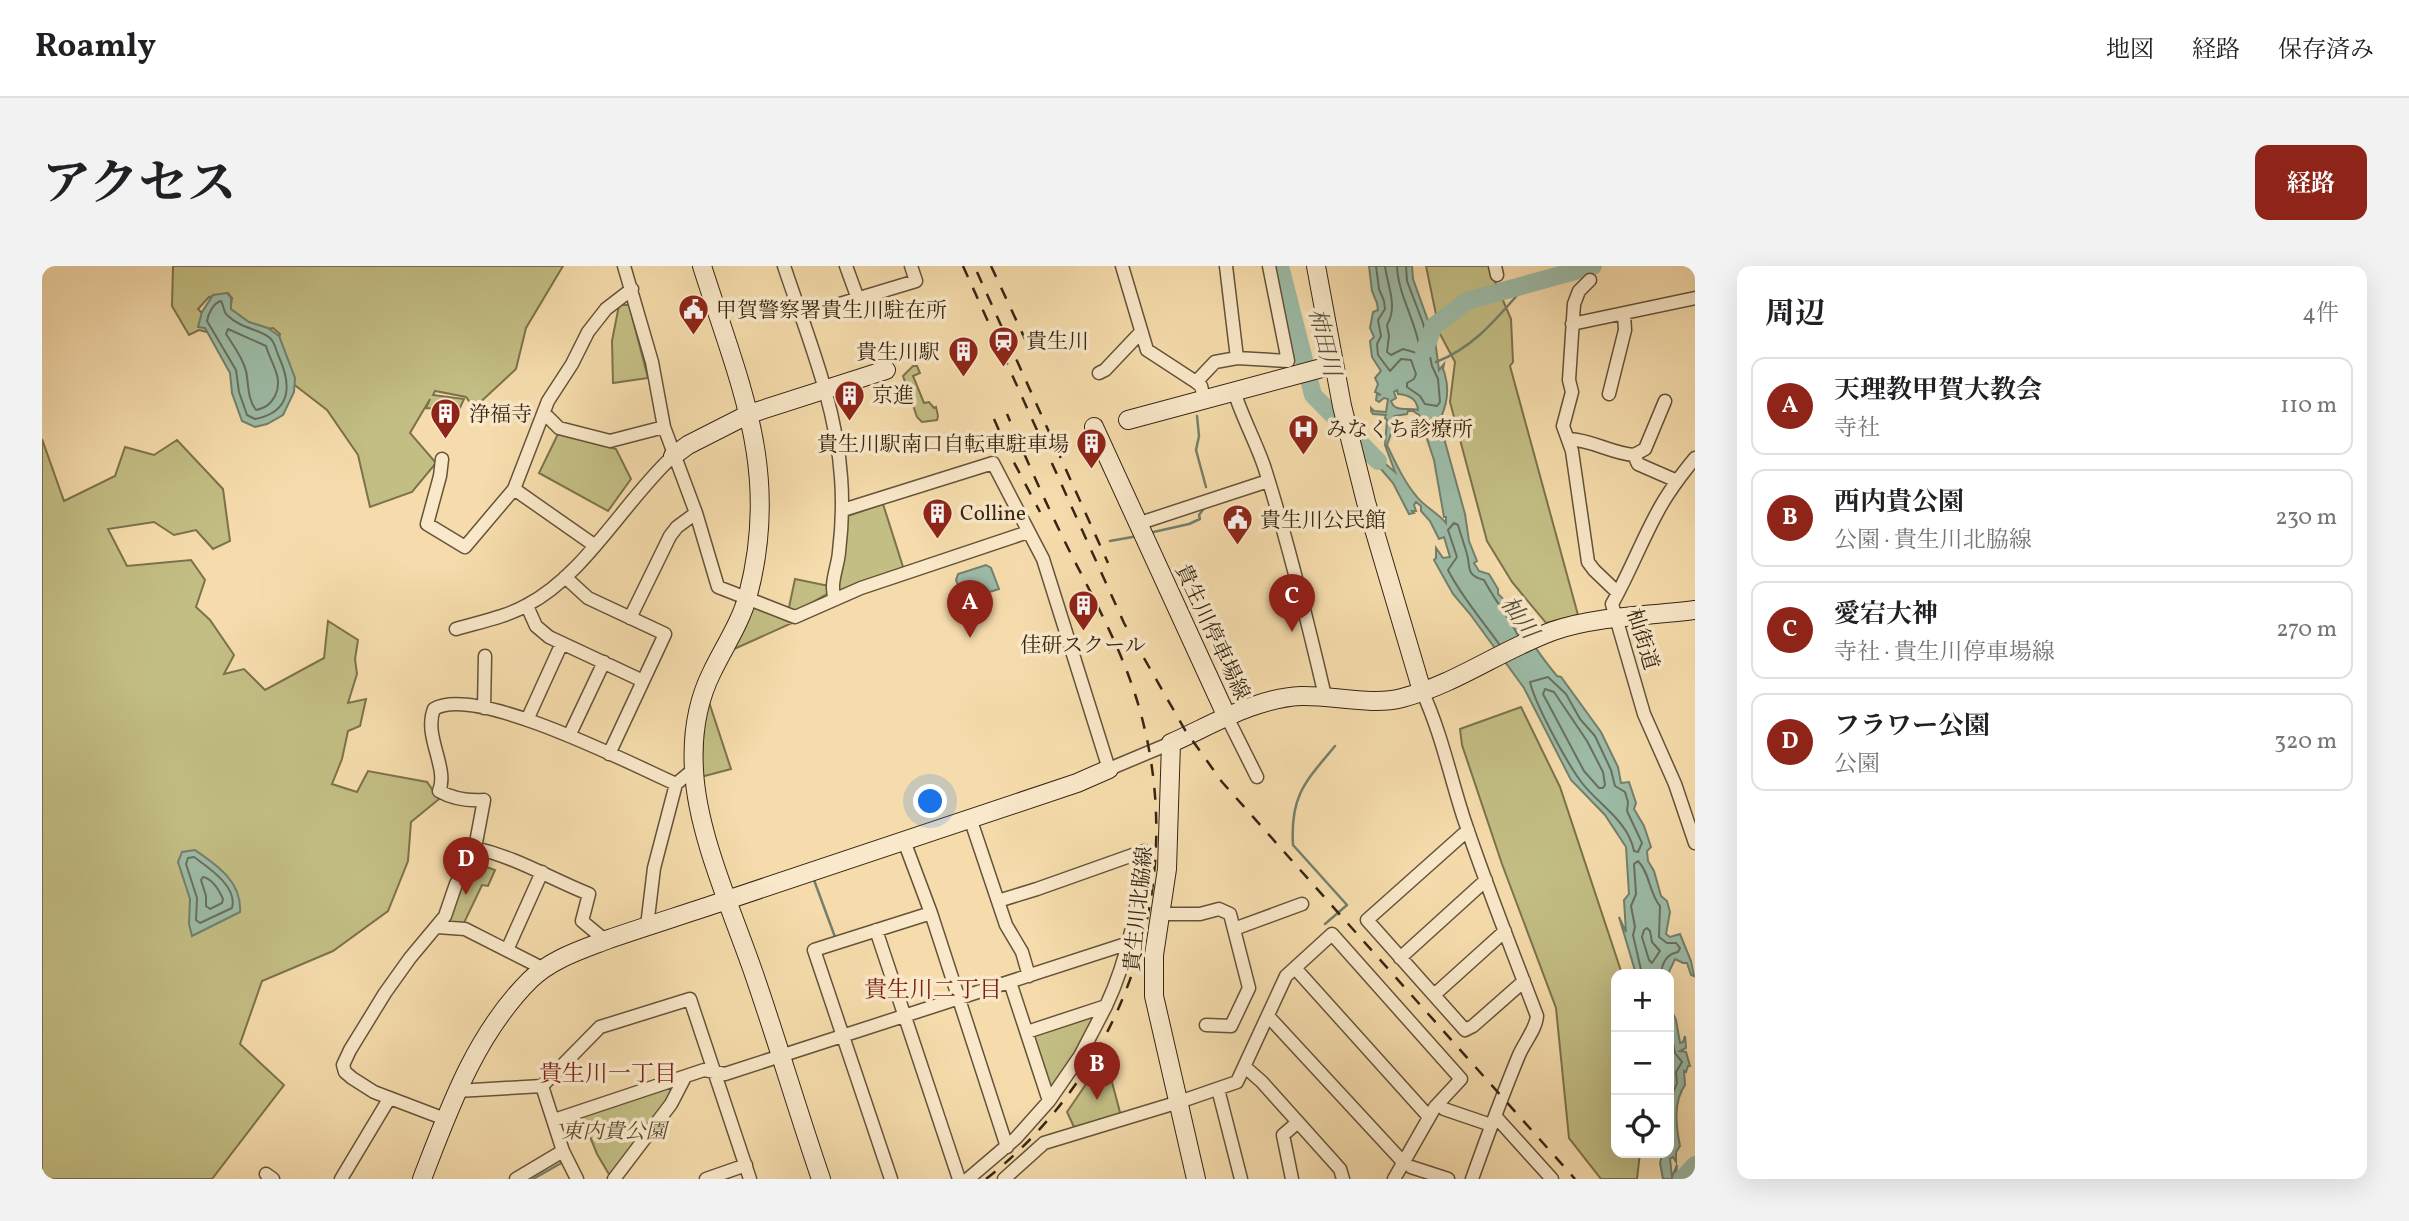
<!DOCTYPE html>
<html lang="ja">
<meta charset="utf-8">
<style>
body{margin:0;font-family:Vollkorn,"Noto Serif JP",serif;background:#f2f2f2;color:#202124}
.controls{position:absolute;right:21px;bottom:21px;display:grid;overflow:hidden;border-radius:14px;box-shadow:0 7px 28px #0002}
.controls button{width:63px;height:63px;display:grid;place-items:center;padding:0;border:0;border-bottom:2px solid #e0e0e0;background:#fff;color:#202124;font:35px sans-serif}
.you{position:absolute;left:889px;top:536px;width:24px;height:24px;margin:-18px;border:5px solid #fff;border-radius:50%;background:#1a73e8;box-shadow:0 0 0 10px #1a73e833}
.badge{display:grid;place-items:center;width:46px;height:46px;border-radius:50%;background:#8f2418;color:#fff;font-size:23px;font-weight:700}
.pin{position:absolute;translate:-50% -58px;filter:drop-shadow(0 2px 4px #0008)}
.pin::after{content:'';position:absolute;top:37px;width:24px;height:21px;background:inherit;clip-path:polygon(0 0,100% 0,50% 100%)}
.list{margin:0;padding:0;list-style:none}
h2{display:flex;justify-content:space-between;align-items:center;height:91px;margin:0;padding:0 28px;font-size:30px}
h2 small{font-size:23px;font-weight:400;color:#757577}
.list li{display:grid;grid-template-columns:46px 1fr auto;gap:21px;align-items:center;box-sizing:border-box;height:98px;margin:0 14px 14px;padding:0 14px;border:2px solid #e0e0e0;border-radius:14px}
.list b{display:block;font-size:26px;white-space:nowrap}
.list p{margin:0;font-size:23px;white-space:nowrap;color:#757577}
.list em{font-size:23px;font-style:normal;color:#757577}
.icon{flex:none;width:38px;height:38px;fill:none;stroke:currentColor;stroke-width:2;stroke-linecap:round;stroke-linejoin:round}
.map{position:relative;flex:none;width:1653px;height:913px;overflow:hidden;border-radius:14px}
header{display:flex;align-items:center;gap:42px;box-sizing:border-box;height:98px;padding:0 35px;background:#fff;border-bottom:2px solid #e0e0e0}
header strong{font-size:33px}
nav{display:flex;gap:38px;margin-inline-start:auto;font-size:24px}
.intro{display:flex;align-items:center;justify-content:space-between;box-sizing:border-box;height:168px;padding:0 42px}
h1{margin:0;font-size:49px}
.button{padding:18px 32px;border-radius:14px;background:#8f2418;color:#fff;font-size:24px;font-weight:700}
main{display:flex;gap:42px;padding:0 42px}
aside{flex:1;background:#fff;border-radius:14px;box-shadow:0 7px 28px #0002}
.map>svg:first-child{display:block}
.green{fill:#c3be84;stroke:#7c724c;stroke-width:2}
.water{fill:#9dbca8;stroke:#73806d;stroke-width:2;fill-rule:evenodd}
.lines{fill:none;stroke-linecap:round;stroke-linejoin:round}
.shore{stroke:#69705e;stroke-width:2}
.stream{stroke:#73806d;stroke-width:2.5}
.river{stroke:#9dbca8;stroke-width:18}
.street-casing{stroke:#65533a;stroke-width:15}
.secondary-casing{stroke:#352514;stroke-width:20}
.street{stroke:#f9e8c9;stroke-width:12}
.secondary{stroke:#f9e8c9;stroke-width:18}
.rail{stroke:#352514;stroke-width:2.5;stroke-dasharray:12 12;stroke-linecap:butt}
.labels{text-anchor:middle;stroke-width:7;stroke-linejoin:round;paint-order:stroke}
.poi-label{font-size:21px;fill:#352514;stroke:#f9e8c9;text-anchor:start}
.street-label{font-size:21px;fill:#352514;stroke:#f9e8c9}
.park-label{font-size:21px;font-style:italic;fill:#584b30;stroke:#f9e8c9}
.water-label{font-size:23px;font-style:italic;fill:#545240;stroke:#f9e8c9}
.neighbourhood-label{font-size:23px;fill:#7a1f14;stroke:#f9e8c9}
</style>
<header>
<strong>Roamly</strong>
<nav><a>地図</a><a>経路</a><a>保存済み</a></nav>
</header>
<div class="intro"><h1>アクセス</h1><a class="button">経路</a></div>
<main>
<div class="map">
<svg width="1653" height="913" viewBox="0 0 1653 913">
<rect width="100%" height="100%" fill="#f6dcac"/>
<filter id="stains"><feTurbulence type="fractalNoise" baseFrequency=".00286" numOctaves="4"/><feColorMatrix values="0 0 0 0 .2 0 0 0 0 .09 0 0 0 0 .02 0 0 0 .5 -.17"/></filter>
<radialGradient id="worn" r=".72"><stop offset=".6" stop-color="#630" stop-opacity="0"/><stop offset="1" stop-color="#630" stop-opacity=".3"/></radialGradient>
<path class="green" d="M 131,0 L 521,0 L 484,62 L 474,103 L 432,142 L 424,131 L 393,125 L 391,129 L 422,133 L 417,144 L 384,142 L 388,133 L 368,167 L 394,197 L 370,226 L 328,241 L 316,189 L 285,144 L 237,107 L 234,83 L 238,68 L 231,62 L 215,65 L 188,45 L 190,32 L 186,27 L 167,31 L 156,43 L 162,49 L 169,67 L 157,64 L 147,69 L 130,40 Z
M 1384,0 L 1449,0 L 1451,11 L 1469,53 L 1471,96 L 1468,100 L 1536,349 L 1504,357 L 1470,316 L 1445,275 L 1408,136 L 1413,96 L 1398,68 Z
M 577,39 L 587,39 L 606,112 L 571,117 L 570,75 Z
M 871,100 L 875,100 L 878,107 L 871,110 L 882,137 L 887,136 L 892,142 L 894,141 L 896,150 L 895,154 L 880,156 L 875,151 L 861,110 Z
M 516,168 L 574,183 L 589,213 L 566,245 L 497,207 Z
M 0,173 L 22,235 L 73,210 L 83,181 L 112,189 L 135,174 L 181,223 L 188,275 L 171,283 L 154,264 L 132,269 L 112,256 L 66,263 L 85,300 L 149,294 L 163,314 L 154,341 L 168,354 L 192,389 L 182,408 L 202,403 L 223,424 L 282,392 L 286,355 L 316,374 L 313,393 L 315,408 L 306,437 L 324,433 L 318,460 L 306,465 L 300,493 L 290,518 L 315,526 L 326,505 L 385,516 L 397,533 L 369,556 L 366,595 L 346,645 L 291,685 L 220,715 L 198,778 L 242,819 L 170,913 L 5,913 L 0,908 Z
M 841,238 L 862,304 L 797,328 L 793,325 L 805,250 Z
M 753,313 L 787,320 L 785,328 L 753,346 L 746,346 Z
M 710,339 L 750,357 L 690,384 Z
M 667,436 L 689,503 L 659,511 L 662,456 Z
M 1479,441 L 1518,521 L 1580,708 L 1574,708 L 1574,887 L 1598,887 L 1595,913 L 1559,913 L 1527,872 L 1514,742 L 1460,598 L 1420,479 L 1418,463 Z
M 428,595 L 453,604 L 446,620 L 440,619 L 421,659 L 403,658 Z
M 1051,749 L 1053,751 L 1041,779 L 1009,825 L 991,772 L 994,768 Z
M 1063,790 L 1079,850 L 1032,861 L 1025,846 Z
M 628,821 L 632,824 L 568,910 L 555,888 L 540,851 Z"/>
<path class="water" d="M 1327,0 L 1370,0 L 1371,13 L 1393,74 L 1397,104 L 1402,98 C 1400,109 1401,99 1403,109 C 1407,123 1405,138 1399,151 L 1402,157 L 1400,165 L 1423,248 L 1427,275 L 1435,295 L 1432,297 L 1437,305 L 1447,308 L 1456,323 L 1456,328 C 1465,335 1466,342 1472,350 C 1485,370 1499,391 1515,410 L 1519,411 L 1559,466 L 1576,501 L 1579,517 L 1587,516 L 1594,537 L 1592,543 L 1602,560 L 1609,581 L 1605,585 L 1606,595 L 1612,605 L 1619,630 L 1625,635 L 1628,646 L 1624,668 L 1628,671 L 1638,668 L 1649,695 L 1652,710 L 1649,709 L 1645,697 L 1641,697 L 1633,693 L 1626,708 L 1594,708 L 1577,651 L 1584,666 L 1582,634 L 1587,628 L 1584,581 L 1563,549 L 1529,514 L 1482,422 L 1428,348 L 1411,328 L 1392,294 L 1394,292 L 1394,282 L 1401,292 L 1408,291 L 1402,271 L 1397,273 L 1388,255 L 1379,245 L 1379,240 L 1374,236 L 1372,239 L 1374,245 L 1370,245 L 1372,247 L 1367,248 L 1351,217 L 1320,181 L 1319,177 L 1353,206 L 1343,179 L 1345,154 L 1343,152 L 1344,149 L 1331,148 L 1329,145 L 1329,142 L 1332,145 L 1344,146 L 1346,133 L 1342,132 L 1337,136 L 1334,134 L 1335,128 L 1339,129 L 1333,126 L 1336,118 L 1333,112 L 1339,105 L 1330,91 L 1328,75 L 1332,71 L 1328,62 L 1331,46 L 1336,44 L 1335,37 L 1330,25 ZM 1355,124 L 1356,128 C 1366,129 1375,132 1376,144 C 1366,141 1353,147 1349,135 L 1354,132 L 1352,126 ZM 1366,145 L 1371,145 L 1377,149 L 1392,194 L 1402,251 L 1404,251 L 1404,257 C 1396,247 1383,241 1375,231 C 1363,217 1354,198 1345,179 L 1351,162 L 1352,150 L 1365,148 Z
M 185,27 L 189,32 L 189,43 L 207,56 L 226,62 L 237,70 L 253,112 L 252,126 L 241,149 L 225,158 L 213,161 L 200,155 L 190,127 L 188,107 L 163,62 L 156,61 L 160,46 L 171,29 Z
M 944,299 L 949,302 L 957,323 L 922,334 L 914,314 L 916,308 Z
M 153,584 C 175,599 200,616 198,646 L 150,670 L 147,658 L 148,633 L 136,596 L 140,586 Z
M 1627,739 L 1634,754 L 1638,777 L 1641,776 L 1643,770 L 1644,782 L 1638,785 L 1644,786 L 1648,800 L 1646,800 L 1644,806 L 1642,805 L 1643,819 C 1631,836 1634,860 1638,880 L 1634,886 L 1634,896 L 1631,891 L 1628,893 L 1630,911 L 1635,899 L 1634,913 L 1621,913 L 1618,897 L 1620,889 L 1618,887 L 1627,887 L 1627,820 L 1631,815 L 1627,810 Z"/>
<g class="lines">
<path class="shore" d="M 1334,0 L 1337,23 L 1342,35 L 1343,43 L 1336,54 L 1339,70 L 1335,78 L 1336,89 L 1348,105 L 1359,93 L 1369,94 L 1374,108 L 1372,113 L 1365,117 L 1365,121 L 1378,130 L 1383,138 L 1395,140 L 1398,136 L 1396,113 L 1390,100 L 1381,57 L 1365,15 L 1364,0
M 1343,0 C 1346,22 1356,40 1345,59 L 1347,70 L 1345,86 L 1349,89 L 1361,83 L 1375,87 L 1378,84 C 1374,55 1356,29 1355,0
M 179,35 C 182,40 181,45 185,49 C 199,63 218,63 228,72 C 233,76 234,85 237,91 C 250,120 249,146 213,153 L 205,149 L 197,126 L 194,104 L 165,55 C 166,48 172,36 179,35 Z
M 186,63 L 224,80 C 229,98 242,112 233,130 C 228,139 223,142 214,144 C 205,132 207,119 204,105 C 201,92 191,79 184,68 Z
M 1457,378 C 1440,354 1419,330 1406,304 L 1415,291 L 1406,264 L 1412,257 L 1416,259 C 1419,269 1422,278 1425,288 C 1429,302 1423,309 1442,314 C 1452,333 1465,349 1476,369
M 1506,411 L 1524,428 L 1538,453 L 1553,470 L 1569,504 L 1573,520 L 1583,526 L 1586,536 L 1585,545 L 1600,577 L 1596,586 L 1592,585 C 1586,555 1557,539 1540,517 C 1526,499 1493,438 1488,416 Z
M 1503,423 L 1512,426 L 1545,475 L 1561,506 L 1563,519 L 1561,522 L 1557,522 L 1542,505 L 1501,428 Z
M 146,592 L 152,591 C 167,602 196,621 190,642 L 158,657 L 154,654 L 155,632 L 144,598 Z
M 161,611 C 171,613 177,624 181,633 L 180,637 L 168,643 L 164,640 L 164,630 L 159,614 Z
M 1605,662 L 1608,665 L 1610,676 L 1618,685 L 1610,697 L 1607,694 L 1600,671 L 1602,664 Z
M 1600,708 L 1591,669 L 1593,661 L 1589,640 L 1594,628 L 1592,598 L 1596,595 C 1608,607 1607,627 1618,640 L 1617,671 L 1625,677 L 1634,677 L 1638,682 L 1636,686 C 1625,688 1620,697 1619,708
M 1627,756 L 1633,787 L 1640,796 L 1634,806 L 1635,817 L 1631,827 L 1627,850"/>
<path class="stream" d="M 1394,96 C 1435,80 1457,49 1486,17
M 1262,122 L 1269,121
M 1155,150 L 1157,170 L 1154,184 L 1164,221
M 1107,267 L 1147,258 L 1158,253 L 1157,249 L 1163,241
M 1068,275 L 1096,270
M 772,614 L 793,671
M 1283,658 L 1305,639 L 1251,579 C 1248,530 1263,516 1293,480
M 491,913 L 521,896"/>
<path class="river" d="M 1238,0 L 1271,129 L 1336,195
M 1382,85 L 1392,60 L 1425,35 L 1551,0
M 1640,913 L 1653,899"/>
<defs>
<path id="street" d="M 582,0 L 610,96 L 622,161 L 654,247 L 676,321 L 753,351 L 819,322 L 986,266
M 742,0 C 765,69 794,138 799,211 C 801,236 800,261 797,286 C 796,301 787,318 793,333
M 804,0 L 816,33
M 1080,0 L 1105,84 L 1154,116 L 1159,120 L 1162,132
M 1184,0 L 1195,92
M 1453,0 L 1455,9
M 1548,14 L 1537,25 L 1532,38 L 1527,114 L 1530,126 L 1521,160 L 1530,185 L 1546,296 L 1552,304 L 1576,327
M 758,50 L 874,15 L 869,0
M 1530,58 L 1653,32
M 1057,107 L 1063,104 L 1099,66
M 1154,116 L 1173,96 L 1195,92 L 1246,95 L 1227,0
M 1192,125 C 1200,151 1213,174 1222,200 C 1246,275 1265,353 1283,430
M 1567,128 L 1583,64 L 1582,48
M 502,147 L 517,162 L 568,175 L 622,161
M 1527,173 C 1550,174 1569,187 1592,189 L 1596,198 L 1635,215
M 1592,189 L 1603,183 L 1623,135
M 1653,192 C 1639,209 1626,226 1616,245 C 1599,276 1587,308 1570,338 L 1602,448 L 1633,518 L 1653,577
M 400,193 L 398,210 L 385,258 L 423,281 L 472,223 L 506,135 L 530,98 L 546,66 L 564,43 L 590,23
M 472,223 L 552,279
M 801,244 L 951,197 L 1001,293 L 1067,503 L 1129,477
M 1095,258 L 1226,215
M 523,311 L 546,332 L 623,368 L 567,488
M 485,340 L 494,360 L 507,371 L 601,415
M 588,352 L 628,270 L 635,261 L 654,247
M 414,363 C 438,356 464,351 485,339 C 543,309 583,234 631,190
M 1380,425 C 1399,466 1408,510 1422,553 C 1444,619 1470,684 1495,750 C 1494,763 1482,777 1477,789 C 1460,830 1445,871 1430,913
M 442,442 L 443,390
M 1185,451 L 1215,511
M 485,454 L 520,377
M 527,470 L 562,396
M 928,552 L 964,659 L 980,686 L 987,710
M 1426,564 L 1325,654 L 1423,764 L 1431,760 L 1482,715
M 862,575 L 889,647 L 965,881
M 433,582 C 476,592 507,612 547,628 L 540,655 L 564,675
M 956,635 L 995,623 L 1102,585 C 1096,639 1087,691 1064,740 L 985,766
M 1119,648 L 1158,648 L 1177,643 L 1188,648 L 1207,722 L 1189,760 L 1164,759
M 605,660 L 612,602 L 634,518 L 652,503
M 395,661 L 423,663 L 502,703
M 1192,663 L 1260,638
M 834,664 L 917,913
M 465,684 L 500,606
M 1358,692 L 1444,614
M 1253,702 L 1387,851
M 1392,729 L 1463,665
M 1226,750 L 1361,896
M 1203,801 L 1220,816 L 1298,903 L 1301,913
M 500,820 L 521,885 L 535,913
M 1176,823 L 1199,913
M 415,825 L 500,820 L 558,761 L 648,733 L 708,913
M 1007,835 L 1038,790 L 1064,740
M 1402,843 L 1449,859
M 1454,851 L 1510,913
M 403,853 L 332,826 L 310,812 L 303,806 L 301,799 L 308,784 L 343,727 L 368,692 L 403,650 L 414,618 L 433,582 L 442,534 C 426,535 411,533 397,525 C 407,502 381,470 392,443 C 434,418 589,498 634,518
M 512,854 L 662,804 L 683,808 L 1087,677
M 1369,901 L 1406,913
M 224,908 L 231,913
M 299,913 L 347,833
M 474,913 L 521,885
M 572,913 L 629,838 L 643,811
M 664,913 L 704,899
M 849,913 L 772,684 L 889,647
M 926,913 L 974,872 L 1007,835 L 968,716
M 962,913 L 1002,877 L 1137,836 L 1195,816 L 1244,710 L 1290,668 L 1419,813 L 1393,841 L 1352,913
M 1250,913 L 1241,869 L 1256,856"/>
<path id="secondary" d="M 660,0 C 697,117 739,204 706,329 C 699,356 682,381 670,406 C 655,436 650,471 652,504 C 655,569 692,649 713,711 C 736,778 756,846 779,913
M 1274,0 L 1300,140 L 1324,236 L 1380,425
M 1086,154 L 1291,99
M 1052,161 L 1185,451
M 631,190 L 646,179 L 707,148 L 844,104
M 380,913 C 407,843 433,769 488,714 C 509,693 539,684 567,673 C 602,661 637,650 673,638 C 793,597 914,558 1035,517 L 1067,503
M 1154,913 L 1112,730 L 1112,689 L 1125,603 L 1129,477 C 1170,459 1213,432 1259,430 C 1290,429 1330,440 1360,432 C 1414,418 1459,384 1511,365 C 1553,350 1608,350 1653,344"/>
</defs>
<use href="#street" class="street-casing"/>
<use href="#secondary" class="secondary-casing"/>
<use href="#street" class="street"/>
<use href="#secondary" class="secondary"/>
<path class="rail" d="M 921,0 L 1082,357 L 1143,464 L 1180,516 L 1533,913
M 949,0 L 983,73
M 935,6 L 1066,297
M 952,153 L 966,185 L 998,246
M 944,913 C 1090,798 1150,605 1093,428 C 1077,379 1052,333 1029,288 C 1006,242 985,195 965,148"/>
</g>
<defs>
<symbol id="civic-pin" viewBox="-11 -11 22 30"><path d="M0 17L-7.5 6A9.5 9.5 0 1 1 7.5 6Z" fill="#8f2418" stroke="#f9e8c9"/><path d="M-.6-6.5H3V-4.5H.6V-3L4-1V1h2V6H-6V1h2V-1L-.6-3ZM-1.2 2.5V6h2.4V2.5Z" fill="#fff"/></symbol>
<symbol id="station-pin" viewBox="-11 -11 22 30"><path d="M0 17L-7.5 6A9.5 9.5 0 1 1 7.5 6Z" fill="#8f2418" stroke="#f9e8c9"/><path d="M-3-6H3Q5-6 5-4V2Q5 4 3 4L4.5 6H3L1.5 4h-3L-3 6H-4.5L-3 4Q-5 4-5 2V-4Q-5-6-3-6ZM-3.5-4v3h7v-3ZM-3.5 1v1.5H-2V1ZM2 1v1.5H3.5V1Z" fill="#fff"/></symbol>
<symbol id="building-pin" viewBox="-11 -11 22 30"><path d="M0 17L-7.5 6A9.5 9.5 0 1 1 7.5 6Z" fill="#8f2418" stroke="#f9e8c9"/><path d="M-4-6H4V6H1V3H-1V6H-4ZM-2.5-4.3h1.7v1.8h-1.7ZM.8-4.3h1.7v1.8H.8ZM-2.5-1h1.7V.8h-1.7ZM.8-1h1.7V.8H.8Z" fill="#fff"/></symbol>
<symbol id="hospital-pin" viewBox="-11 -11 22 30"><path d="M0 17L-7.5 6A9.5 9.5 0 1 1 7.5 6Z" fill="#8f2418" stroke="#f9e8c9"/><path d="M-5-5h3v3.5h4V-5h3V5h-3V1.5h-4V5h-3Z" fill="#fff"/></symbol>
</defs>
<g fill-rule="evenodd">
<use href="#civic-pin" x="634" y="26" width="35" height="47"/>
<use href="#station-pin" x="944" y="58" width="35" height="47"/>
<use href="#building-pin" x="904" y="68" width="35" height="47"/>
<use href="#building-pin" x="790" y="112" width="35" height="47"/>
<use href="#building-pin" x="386" y="130" width="35" height="47"/>
<use href="#hospital-pin" x="1244" y="146" width="35" height="47"/>
<use href="#building-pin" x="1032" y="160" width="35" height="47"/>
<use href="#building-pin" x="878" y="230" width="35" height="47"/>
<use href="#civic-pin" x="1178" y="236" width="35" height="47"/>
<use href="#building-pin" x="1024" y="322" width="35" height="47"/>
</g>
<g class="labels">
<g class="poi-label">
<text x="674" y="51">甲賀警察署貴生川駐在所</text>
<text x="984" y="82">貴生川</text>
<text x="898" y="93" text-anchor="end">貴生川駅</text>
<text x="830" y="136">京進</text>
<text x="427" y="155">浄福寺</text>
<text x="1284" y="170">みなくち診療所</text>
<text x="1027" y="185" text-anchor="end">貴生川駅南口自転車駐車場</text>
<text x="918" y="254">Colline</text>
<text x="1218" y="261">貴生川公民館</text>
<text x="1041" y="386" text-anchor="middle">佳研スクール</text>
</g>
<g class="street-label">
<text transform="translate(1171 366) rotate(65)" y="7">貴生川停車場線</text>
<text transform="translate(1601 373) rotate(73)" y="7">杣街道</text>
<text transform="translate(1096 643) rotate(-84)" y="7">貴生川北脇線</text>
</g>
<g class="park-label">
<text x="572" y="872">東内貴公園</text>
</g>
<g class="water-label">
<text transform="translate(1283 76) rotate(76)" y="8">柿田川</text>
<text transform="translate(1478 351) rotate(55)" y="8">杣川</text>
</g>
<g class="neighbourhood-label">
<text x="891" y="731">貴生川二丁目</text>
<text x="566" y="815">貴生川一丁目</text>
</g>
</g>
<rect width="100%" height="100%" filter="url(#stains)"/>
<rect width="100%" height="100%" fill="url(#worn)"/>
</svg>
<div class="controls">
<button>+</button>
<button>−</button>
<button><svg class="icon" aria-label="locate" viewBox="0 0 24 24"><circle cx="12" cy="12" r="6"/><path d="M12 2v4M12 18v4M2 12h4M18 12h4"/></svg></button>
</div>
<div class="you"></div>
<div class="pin badge" style="left:928px;top:372px">A</div>
<div class="pin badge" style="left:1055px;top:834px">B</div>
<div class="pin badge" style="left:1250px;top:366px">C</div>
<div class="pin badge" style="left:424px;top:629px">D</div>
</div>
<aside>
<h2>周辺<small>4件</small></h2>
<ul class="list">
<li><span class="badge">A</span><div><b>天理教甲賀大教会</b><p>寺社</p></div><em>110 m</em></li>
<li><span class="badge">B</span><div><b>西内貴公園</b><p>公園 · 貴生川北脇線</p></div><em>230 m</em></li>
<li><span class="badge">C</span><div><b>愛宕大神</b><p>寺社 · 貴生川停車場線</p></div><em>270 m</em></li>
<li><span class="badge">D</span><div><b>フラワー公園</b><p>公園</p></div><em>320 m</em></li>
</ul>
</aside>
</main>
